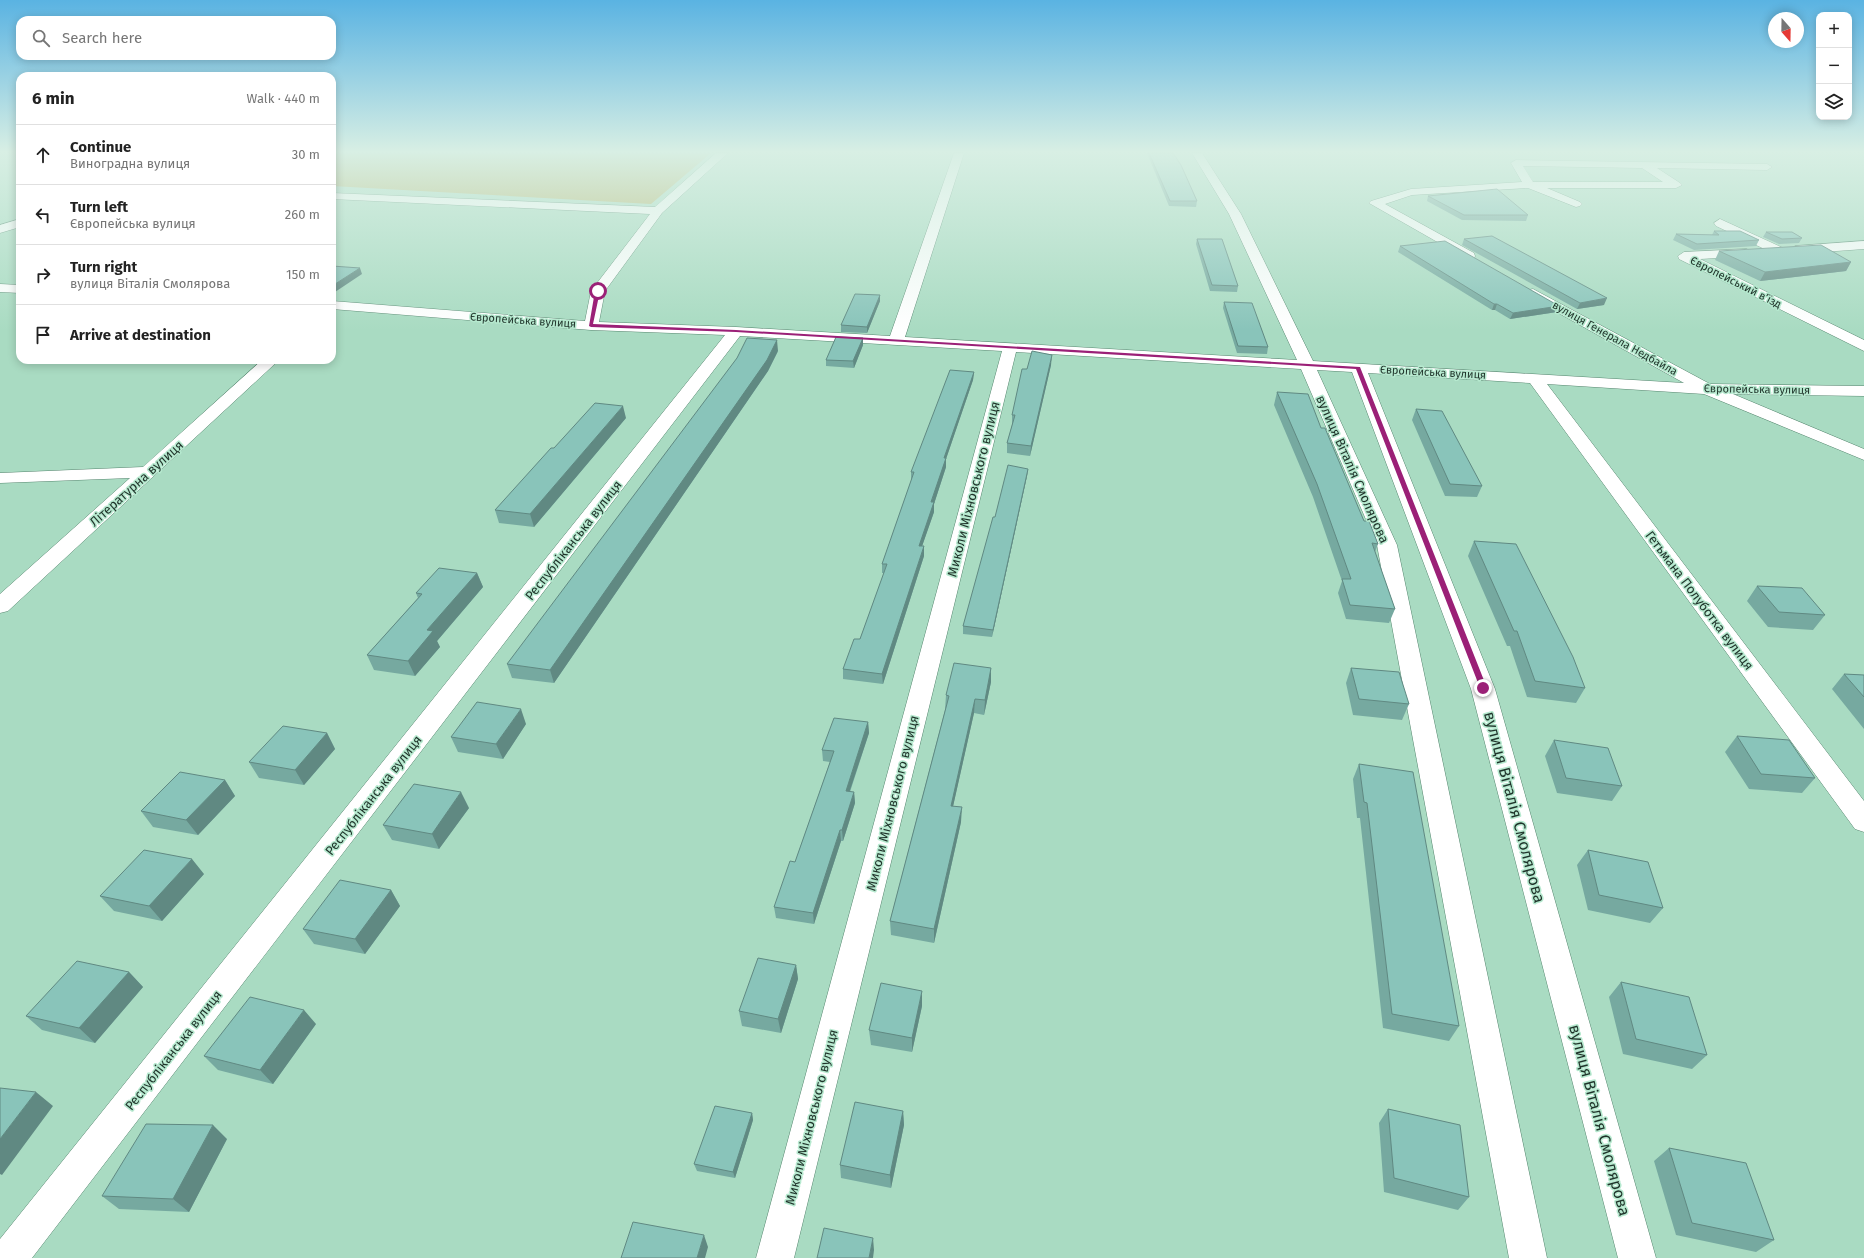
<!DOCTYPE html>
<meta charset="utf-8">
<style>
body{margin:0;font-family:"Fira Sans",sans-serif;background:#f6f6f6;color:#222}
.controls{position:absolute;right:12px;top:12px;display:grid;overflow:hidden;border-radius:8px;box-shadow:0 2px 10px #0003}
.controls button{width:36px;height:36px;display:grid;place-items:center;padding:0;border:0;border-bottom:1px solid #e0e0e0;background:#fff;color:#222;font:20px sans-serif}
.compass{position:absolute;left:1768px;top:12px;width:36px;height:36px;border-radius:50%;background:#fff;box-shadow:0 2px 10px #0003;rotate:160deg}
.stop{position:absolute;width:12px;height:12px;margin:-9px;border:3px solid #9b2077;border-radius:50%;background:#fff}
.stop.end{background:#9b2077;border-color:#fff;box-shadow:0 1px 4px #0008}
.list{margin:0;padding:0;list-style:none}
h2{display:flex;justify-content:space-between;align-items:center;height:52px;margin:0;padding:0 16px;font-size:17px}
h2 small{font-size:13px;font-weight:400;color:#767676}
.list li{display:grid;grid-template-columns:26px 1fr auto;gap:12px;align-items:center;box-sizing:border-box;height:60px;padding:0 16px;border-top:1px solid #e0e0e0}
.list b{display:block;font-size:15px;white-space:nowrap}
.list p{margin:0;font-size:13px;white-space:nowrap;color:#767676}
.list em{font-size:13px;font-style:normal;color:#767676}
.icon{flex:none;width:22px;height:22px;fill:none;stroke:currentColor;stroke-width:2;stroke-linecap:round;stroke-linejoin:round}
.map{position:relative;flex:none;width:1864px;height:1258px;overflow:hidden}
.search{position:absolute;background:#fff;box-shadow:0 2px 10px #0003;left:16px;top:16px;width:320px;height:44px;display:flex;align-items:center;gap:10px;box-sizing:border-box;padding:0 14px;border-radius:12px;color:#767676;font-size:15px}
.panel{position:absolute;background:#fff;box-shadow:0 2px 10px #0003;left:16px;top:72px;width:320px;height:292px;border-radius:12px}
.map>svg:first-child{display:block}
.green{fill:#b8b062}
.lines{fill:none;stroke-linecap:round;stroke-linejoin:round}
.minor-casing{stroke:#56866f;stroke-width:1}
.minor{fill:#fff;fill-rule:evenodd}
.wall{fill:#76a9a0}
.shaded-wall{fill:#608982}
.building{fill:#89c4ba;stroke:#608982}
.route{fill:#9b2077}
.labels{text-anchor:middle;stroke-width:3;stroke-linejoin:round;paint-order:stroke}
.far-street-label{font-size:11px;fill:#1f332a;stroke:#b6e9cf}
.street-label{font-size:13px;fill:#1f332a;stroke:#b6e9cf}
.near-street-label{font-size:16px;fill:#1f332a;stroke:#b6e9cf}
</style>
<div class="map">
<svg width="1864" height="1258" viewBox="0 0 1864 1258">
<rect width="100%" height="100%" fill="#a9dbc2"/>
<path class="green" d="M 332,153 L 711,153 L 651,204 L 332,186 Z"/>
<g class="lines">
<defs>
<path id="minor" d="M 716,153 L 728,153 L 662,213 L 605,291 L 599,322 L 736,327 L 890,336 L 954,153 L 964,153 L 905,337 L 1297,360 L 1229,214 L 1192,153 L 1202,153 L 1241,214 L 1313,361 L 1684,383 L 1528,296 L 1526,293 L 1528,290 L 1533,289 L 1710,384 L 1864,386 L 1864,396 L 1733,394 L 1864,449 L 1864,460 L 1704,394 L 1547,384 L 1864,801 L 1864,832 L 1855,829 L 1530,383 L 1368,373 L 1495,689 L 1656,1258 L 1618,1258 L 1471,689 L 1352,372 L 1317,370 L 1397,545 L 1547,1258 L 1509,1258 L 1377,545 L 1301,369 L 1016,352 L 794,1258 L 756,1258 L 1002,351 L 740,336 L 32,1258 L 0,1258 L 0,1239 L 725,335 L 591,330 L 332,309 L 332,301 L 585,321 L 591,291 L 650,214 L 332,199 L 332,193 L 655,207 Z
M 1516,160 L 1767,164 L 1772,167 L 1767,170 L 1657,168 L 1680,183 L 1682,185 L 1676,188 L 1547,188 L 1580,202 L 1582,204 L 1580,206 L 1576,207 L 1528,188 L 1412,195 L 1385,204 L 1474,253 L 1475,256 L 1474,259 L 1469,260 L 1369,203 L 1371,201 L 1411,189 L 1522,182 L 1511,163 ZM 1523,166 L 1642,168 L 1663,182 L 1533,182 Z
M 20,219 L 20,227 L 0,233 L 0,225 Z
M 1720,219 L 1783,248 L 1785,251 L 1779,255 L 1775,254 L 1716,226 L 1714,223 Z
M 1864,241 L 1864,249 L 1795,254 L 1789,250 L 1795,246 Z
M 1747,249 L 1753,253 L 1752,256 L 1700,259 L 1864,340 L 1864,351 L 1679,259 L 1678,256 L 1684,252 Z
M 0,284 L 20,285 L 20,293 L 0,292 Z
M 262,360 L 279,360 L 8,611 L 0,613 L 0,594 L 130,478 L 0,483 L 0,473 L 143,467 Z"/>
</defs>
<use href="#minor" class="minor-casing"/>
<use href="#minor" class="minor"/>
</g>
<path class="wall" d="M 1147,153 L 1173,153 L 1197,201 L 1196,207 L 1169,206 Z
M 1428,196 L 1528,215 L 1526,221 L 1462,220 L 1427,201 Z
M 1714,231 L 1759,240 L 1756,246 L 1694,250 L 1673,240 L 1676,234 L 1712,235 Z
M 1766,232 L 1802,238 L 1799,243 L 1779,244 L 1763,237 Z
M 1197,239 L 1238,286 L 1237,292 L 1210,291 L 1196,244 Z
M 1464,239 L 1604,305 L 1577,309 L 1462,245 Z
M 1400,246 L 1559,306 L 1557,312 L 1510,319 L 1495,310 L 1492,310 L 1398,252 Z
M 1719,251 L 1851,262 L 1846,271 L 1760,281 L 1715,260 Z
M 880,295 L 880,301 L 867,333 L 841,332 L 841,325 Z
M 1224,302 L 1268,347 L 1267,354 L 1237,353 L 1223,308 Z
M 863,338 L 863,345 L 854,368 L 826,366 L 826,360 Z
M 778,351 L 768,371 L 554,683 L 512,678 L 507,664 Z
M 1051,365 L 1030,456 L 1007,453 L 1007,443 L 1012,425 L 1012,415 L 1027,369 Z
M 974,372 L 973,380 L 946,459 L 946,467 L 934,504 L 934,512 L 922,546 L 924,546 L 924,556 L 883,684 L 843,679 L 843,669 L 860,639 L 884,573 L 882,573 L 882,564 L 911,481 L 911,472 Z
M 1277,392 L 1321,428 L 1364,521 L 1378,544 L 1375,552 L 1395,609 L 1389,623 L 1346,619 L 1338,593 L 1342,581 L 1313,497 L 1274,405 Z
M 1416,409 L 1482,486 L 1477,497 L 1445,496 L 1412,420 Z
M 626,418 L 534,527 L 499,523 L 495,510 L 554,448 Z
M 1028,469 L 1027,476 L 992,637 L 963,634 L 963,626 L 995,517 Z
M 1474,541 L 1585,688 L 1576,703 L 1527,697 L 1510,646 L 1507,646 L 1468,556 Z
M 477,573 L 483,587 L 437,641 L 440,647 L 415,676 L 374,670 L 367,655 L 418,598 L 416,593 Z
M 1757,586 L 1825,615 L 1813,630 L 1768,627 L 1747,601 Z
M 991,668 L 991,682 L 984,715 L 974,713 L 953,806 L 961,822 L 934,943 L 891,935 L 890,921 L 945,710 L 946,695 Z
M 1351,668 L 1409,704 L 1402,720 L 1353,715 L 1346,683 Z
M 1844,674 L 1864,675 L 1864,729 L 1832,689 Z
M 868,722 L 869,733 L 850,792 L 854,792 L 855,803 L 843,841 L 841,841 L 814,924 L 776,918 L 774,907 L 795,862 L 830,762 L 823,761 L 822,750 Z
M 526,724 L 503,759 L 458,752 L 451,737 Z
M 327,733 L 335,749 L 304,785 L 259,778 L 249,762 Z
M 1737,736 L 1815,778 L 1802,793 L 1749,789 L 1725,752 Z
M 1554,740 L 1622,786 L 1612,801 L 1557,793 L 1545,756 Z
M 1359,764 L 1459,1026 L 1449,1041 L 1383,1028 L 1360,818 L 1357,818 L 1353,779 Z
M 225,780 L 235,796 L 198,835 L 153,827 L 141,811 Z
M 469,808 L 439,849 L 392,840 L 383,825 Z
M 1588,850 L 1663,908 L 1650,923 L 1588,910 L 1577,865 Z
M 204,874 L 162,921 L 114,911 L 100,896 Z
M 391,890 L 400,906 L 365,954 L 314,944 L 303,929 Z
M 796,965 L 798,979 L 781,1033 L 742,1026 L 739,1011 Z
M 129,972 L 143,987 L 95,1043 L 42,1030 L 26,1016 Z
M 1621,982 L 1707,1055 L 1692,1069 L 1623,1054 L 1609,997 Z
M 922,1006 L 912,1052 L 871,1045 L 869,1030 Z
M 316,1024 L 273,1084 L 218,1070 L 204,1056 Z
M 1388,1109 L 1469,1197 L 1458,1210 L 1384,1192 L 1379,1123 Z
M 903,1111 L 904,1125 L 891,1188 L 841,1178 L 840,1165 Z
M 752,1113 L 753,1120 L 735,1178 L 697,1171 L 694,1164 Z
M 227,1139 L 189,1212 L 119,1209 L 102,1196 Z
M 1669,1148 L 1774,1240 L 1756,1252 L 1676,1235 L 1654,1161 Z"/>
<path class="shaded-wall" d="M 1851,262 L 1846,271 L 1760,281 L 1765,272 Z
M 360,268 L 362,274 L 332,294 L 332,286 Z
M 880,295 L 880,301 L 867,333 L 867,327 Z
M 1607,298 L 1604,305 L 1577,309 L 1580,303 Z
M 1494,304 L 1497,304 L 1495,310 L 1492,310 Z
M 1559,306 L 1557,312 L 1510,319 L 1513,313 Z
M 863,338 L 863,345 L 854,368 L 853,361 Z
M 777,340 L 778,351 L 768,371 L 554,683 L 550,670 Z
M 1052,355 L 1051,365 L 1030,456 L 1031,446 Z
M 974,372 L 973,380 L 946,459 L 946,467 L 934,504 L 934,512 L 919,555 L 919,546 L 944,458 Z
M 623,406 L 626,418 L 534,527 L 530,514 Z
M 1028,469 L 1027,476 L 992,637 L 993,630 Z
M 924,546 L 924,556 L 883,684 L 882,674 Z
M 477,573 L 483,587 L 437,641 L 440,647 L 415,676 L 408,661 L 427,630 Z
M 991,668 L 991,682 L 984,715 L 985,700 Z
M 975,699 L 974,713 L 950,820 L 951,806 Z
M 521,709 L 526,724 L 503,759 L 496,744 Z
M 868,722 L 869,733 L 846,802 L 846,791 Z
M 327,733 L 335,749 L 304,785 L 295,770 Z
M 225,780 L 235,796 L 198,835 L 186,820 Z
M 461,792 L 469,808 L 439,849 L 432,834 Z
M 854,792 L 855,803 L 843,841 L 842,830 Z
M 962,807 L 961,822 L 934,943 L 934,929 Z
M 840,830 L 841,841 L 814,924 L 813,913 Z
M 192,859 L 204,874 L 162,921 L 149,906 Z
M 391,890 L 400,906 L 365,954 L 355,939 Z
M 796,965 L 798,979 L 781,1033 L 778,1019 Z
M 129,972 L 143,987 L 95,1043 L 79,1028 Z
M 922,991 L 922,1006 L 912,1052 L 912,1038 Z
M 304,1010 L 316,1024 L 273,1084 L 260,1070 Z
M 36,1092 L 53,1106 L 2,1175 L 0,1174 L 0,1139 Z
M 903,1111 L 904,1125 L 891,1188 L 890,1175 Z
M 752,1113 L 753,1120 L 735,1178 L 733,1172 Z
M 213,1125 L 227,1139 L 189,1212 L 173,1199 Z
M 704,1235 L 708,1247 L 705,1258 L 697,1258 Z
M 873,1238 L 874,1250 L 873,1258 L 869,1258 Z"/>
<path class="building" d="M 1149,153 L 1173,153 L 1181,165 L 1197,201 L 1170,201 Z
M 1497,189 L 1528,215 L 1464,215 L 1428,196 Z
M 1714,231 L 1740,231 L 1759,240 L 1697,244 L 1676,234 L 1719,235 Z
M 1766,232 L 1792,232 L 1802,238 L 1782,239 Z
M 1492,236 L 1607,298 L 1580,303 L 1464,239 Z
M 1197,239 L 1222,239 L 1238,286 L 1212,285 Z
M 1445,241 L 1559,306 L 1513,313 L 1497,304 L 1494,304 L 1400,246 Z
M 1821,245 L 1851,262 L 1765,272 L 1719,251 Z
M 332,266 L 360,268 L 332,286 Z
M 855,294 L 880,295 L 867,327 L 841,325 Z
M 1224,302 L 1252,303 L 1268,347 L 1238,346 Z
M 836,337 L 863,338 L 853,361 L 826,360 Z
M 747,338 L 777,340 L 767,360 L 550,670 L 507,664 L 737,358 Z
M 1032,351 L 1052,355 L 1031,446 L 1007,443 L 1015,415 L 1012,415 L 1022,369 L 1027,369 Z
M 950,370 L 974,372 L 944,458 L 946,458 L 931,502 L 934,502 L 919,546 L 924,546 L 882,674 L 843,669 L 854,639 L 860,639 L 887,564 L 882,564 L 914,472 L 911,472 Z
M 1277,392 L 1308,394 L 1321,428 L 1325,428 L 1364,521 L 1369,521 L 1378,544 L 1372,543 L 1395,609 L 1350,605 L 1342,579 L 1351,579 L 1317,484 Z
M 595,403 L 623,406 L 530,514 L 495,510 L 551,448 L 554,448 Z
M 1416,409 L 1442,411 L 1482,486 L 1450,484 Z
M 1008,465 L 1028,469 L 993,630 L 963,626 L 993,517 L 995,517 Z
M 1474,541 L 1516,544 L 1573,657 L 1585,688 L 1535,681 L 1517,631 L 1514,631 Z
M 439,568 L 477,573 L 427,630 L 433,631 L 408,661 L 367,655 L 422,594 L 416,593 Z
M 1757,586 L 1802,588 L 1825,615 L 1779,612 Z
M 954,663 L 991,668 L 985,700 L 975,699 L 951,806 L 962,807 L 934,929 L 890,921 L 949,696 L 946,695 Z
M 1351,668 L 1399,672 L 1409,704 L 1359,699 Z
M 1844,674 L 1864,675 L 1864,697 Z
M 477,702 L 521,709 L 496,744 L 451,737 Z
M 834,718 L 868,722 L 846,791 L 854,792 L 842,830 L 840,830 L 813,913 L 774,907 L 790,861 L 795,862 L 834,751 L 822,750 Z
M 283,726 L 327,733 L 295,770 L 249,762 Z
M 1737,736 L 1789,740 L 1815,778 L 1761,774 Z
M 1554,740 L 1608,748 L 1622,786 L 1566,778 Z
M 1359,764 L 1413,772 L 1459,1026 L 1392,1014 L 1367,803 L 1364,802 Z
M 180,772 L 225,780 L 186,820 L 141,811 Z
M 414,784 L 461,792 L 432,834 L 383,825 Z
M 144,850 L 192,859 L 149,906 L 100,896 Z
M 1588,850 L 1648,862 L 1663,908 L 1599,895 Z
M 340,880 L 391,890 L 355,939 L 303,929 Z
M 758,958 L 796,965 L 778,1019 L 739,1011 Z
M 77,961 L 129,972 L 79,1028 L 26,1016 Z
M 1621,982 L 1689,997 L 1707,1055 L 1636,1039 Z
M 881,983 L 922,991 L 912,1038 L 869,1030 Z
M 250,997 L 304,1010 L 260,1070 L 204,1056 Z
M 0,1088 L 36,1092 L 0,1139 Z
M 855,1102 L 903,1111 L 890,1175 L 840,1165 Z
M 715,1106 L 752,1113 L 733,1172 L 694,1164 Z
M 1388,1109 L 1460,1125 L 1469,1197 L 1394,1178 Z
M 146,1124 L 213,1125 L 173,1199 L 102,1196 Z
M 1669,1148 L 1746,1163 L 1774,1240 L 1692,1223 Z
M 633,1222 L 704,1235 L 697,1258 L 621,1258 Z
M 824,1228 L 873,1238 L 869,1258 L 817,1258 Z"/>
<linearGradient id="sky" x2="0" y2="1"><stop stop-color="#5ab3e2"/><stop offset="0.46" stop-color="#d8efe4"/><stop offset="1" stop-color="#d8efe4" stop-opacity="0"/></linearGradient>
<rect width="1864" height="330" fill="url(#sky)"/>
<path class="route" d="M 598,290 L 600,291 L 593,324 L 736,330 L 1360,367 L 1487,688 L 1483,691 L 1480,688 L 1356,369 L 736,332 L 591,327 L 589,326 L 595,291 Z"/>
<g class="labels">
<g class="far-street-label">
<text transform="translate(1736 282) rotate(27)" y="4">Європейський в’їзд</text>
<text transform="translate(523 320) rotate(4)" y="4">Європейська вулиця</text>
<text transform="translate(1615 338) rotate(29)" y="4">вулиця Генерала Недбайла</text>
<text transform="translate(1433 372) rotate(3)" y="4">Європейська вулиця</text>
<text transform="translate(1757 389) rotate(1)" y="4">Європейська вулиця</text>
</g>
<g class="street-label">
<text transform="translate(1353 469) rotate(66)" y="5">вулиця Віталія Смолярова</text>
<text transform="translate(136 483) rotate(-42)" y="5">Літературна вулиця</text>
<text transform="translate(973 489) rotate(-76)" y="5">Миколи Міхновського вулиця</text>
<text transform="translate(573 540) rotate(-52)" y="5">Республіканська вулиця</text>
<text transform="translate(1700 600) rotate(53)" y="5">Гетьмана Полуботка вулиця</text>
<text transform="translate(373 795) rotate(-52)" y="5">Республіканська вулиця</text>
<text transform="translate(892 803) rotate(-76)" y="5">Миколи Міхновського вулиця</text>
<text transform="translate(173 1050) rotate(-52)" y="5">Республіканська вулиця</text>
<text transform="translate(811 1117) rotate(-76)" y="5">Миколи Міхновського вулиця</text>
</g>
<g class="near-street-label">
<text transform="translate(1515 807) rotate(75)" y="6">вулиця Віталія Смолярова</text>
<text transform="translate(1600 1120) rotate(75)" y="6">вулиця Віталія Смолярова</text>
</g>
</g>
</svg>
<div class="controls">
<button>+</button>
<button>−</button>
<button><svg class="icon" aria-label="layers" viewBox="0 0 24 24"><path d="M12 4l9 5-9 5-9-5zM3 14l9 5 9-5"/></svg></button>
</div>
<svg class="compass" viewBox="-18 -18 36 36"><path d="M0-13l5 13h-10z" fill="#e53935"/><path d="M0 13l5-13h-10z" fill="#767676"/></svg>
<div class="stop" style="left:598px;top:291px"></div>
<div class="stop end" style="left:1483px;top:688px"></div>
<div class="search"><svg class="icon" aria-label="search" viewBox="0 0 24 24"><circle cx="10" cy="10" r="6"/><path d="M15 15l6 6"/></svg>Search here</div>
<section class="panel">
<h2>6 min<small>Walk · 440 m</small></h2>
<ul class="list">
<li><svg class="icon" aria-label="ahead" viewBox="0 0 24 24"><path d="M12 20V5M6 11l6-6 6 6"/></svg><div><b>Continue</b><p>Виноградна вулиця</p></div><em>30 m</em></li>
<li><svg class="icon" aria-label="left" viewBox="0 0 24 24"><path d="M17 20v-9H6M10 6l-5 5 5 5"/></svg><div><b>Turn left</b><p>Європейська вулиця</p></div><em>260 m</em></li>
<li><svg class="icon" aria-label="right" viewBox="0 0 24 24"><path d="M7 20v-9h11M14 6l5 5-5 5"/></svg><div><b>Turn right</b><p>вулиця Віталія Смолярова</p></div><em>150 m</em></li>
<li><svg class="icon" aria-label="arrive" viewBox="0 0 24 24"><path d="M6 21V4h12l-3 4 3 4H6"/></svg><div><b>Arrive at destination</b></div></li>
</ul>
</section>
</div>
